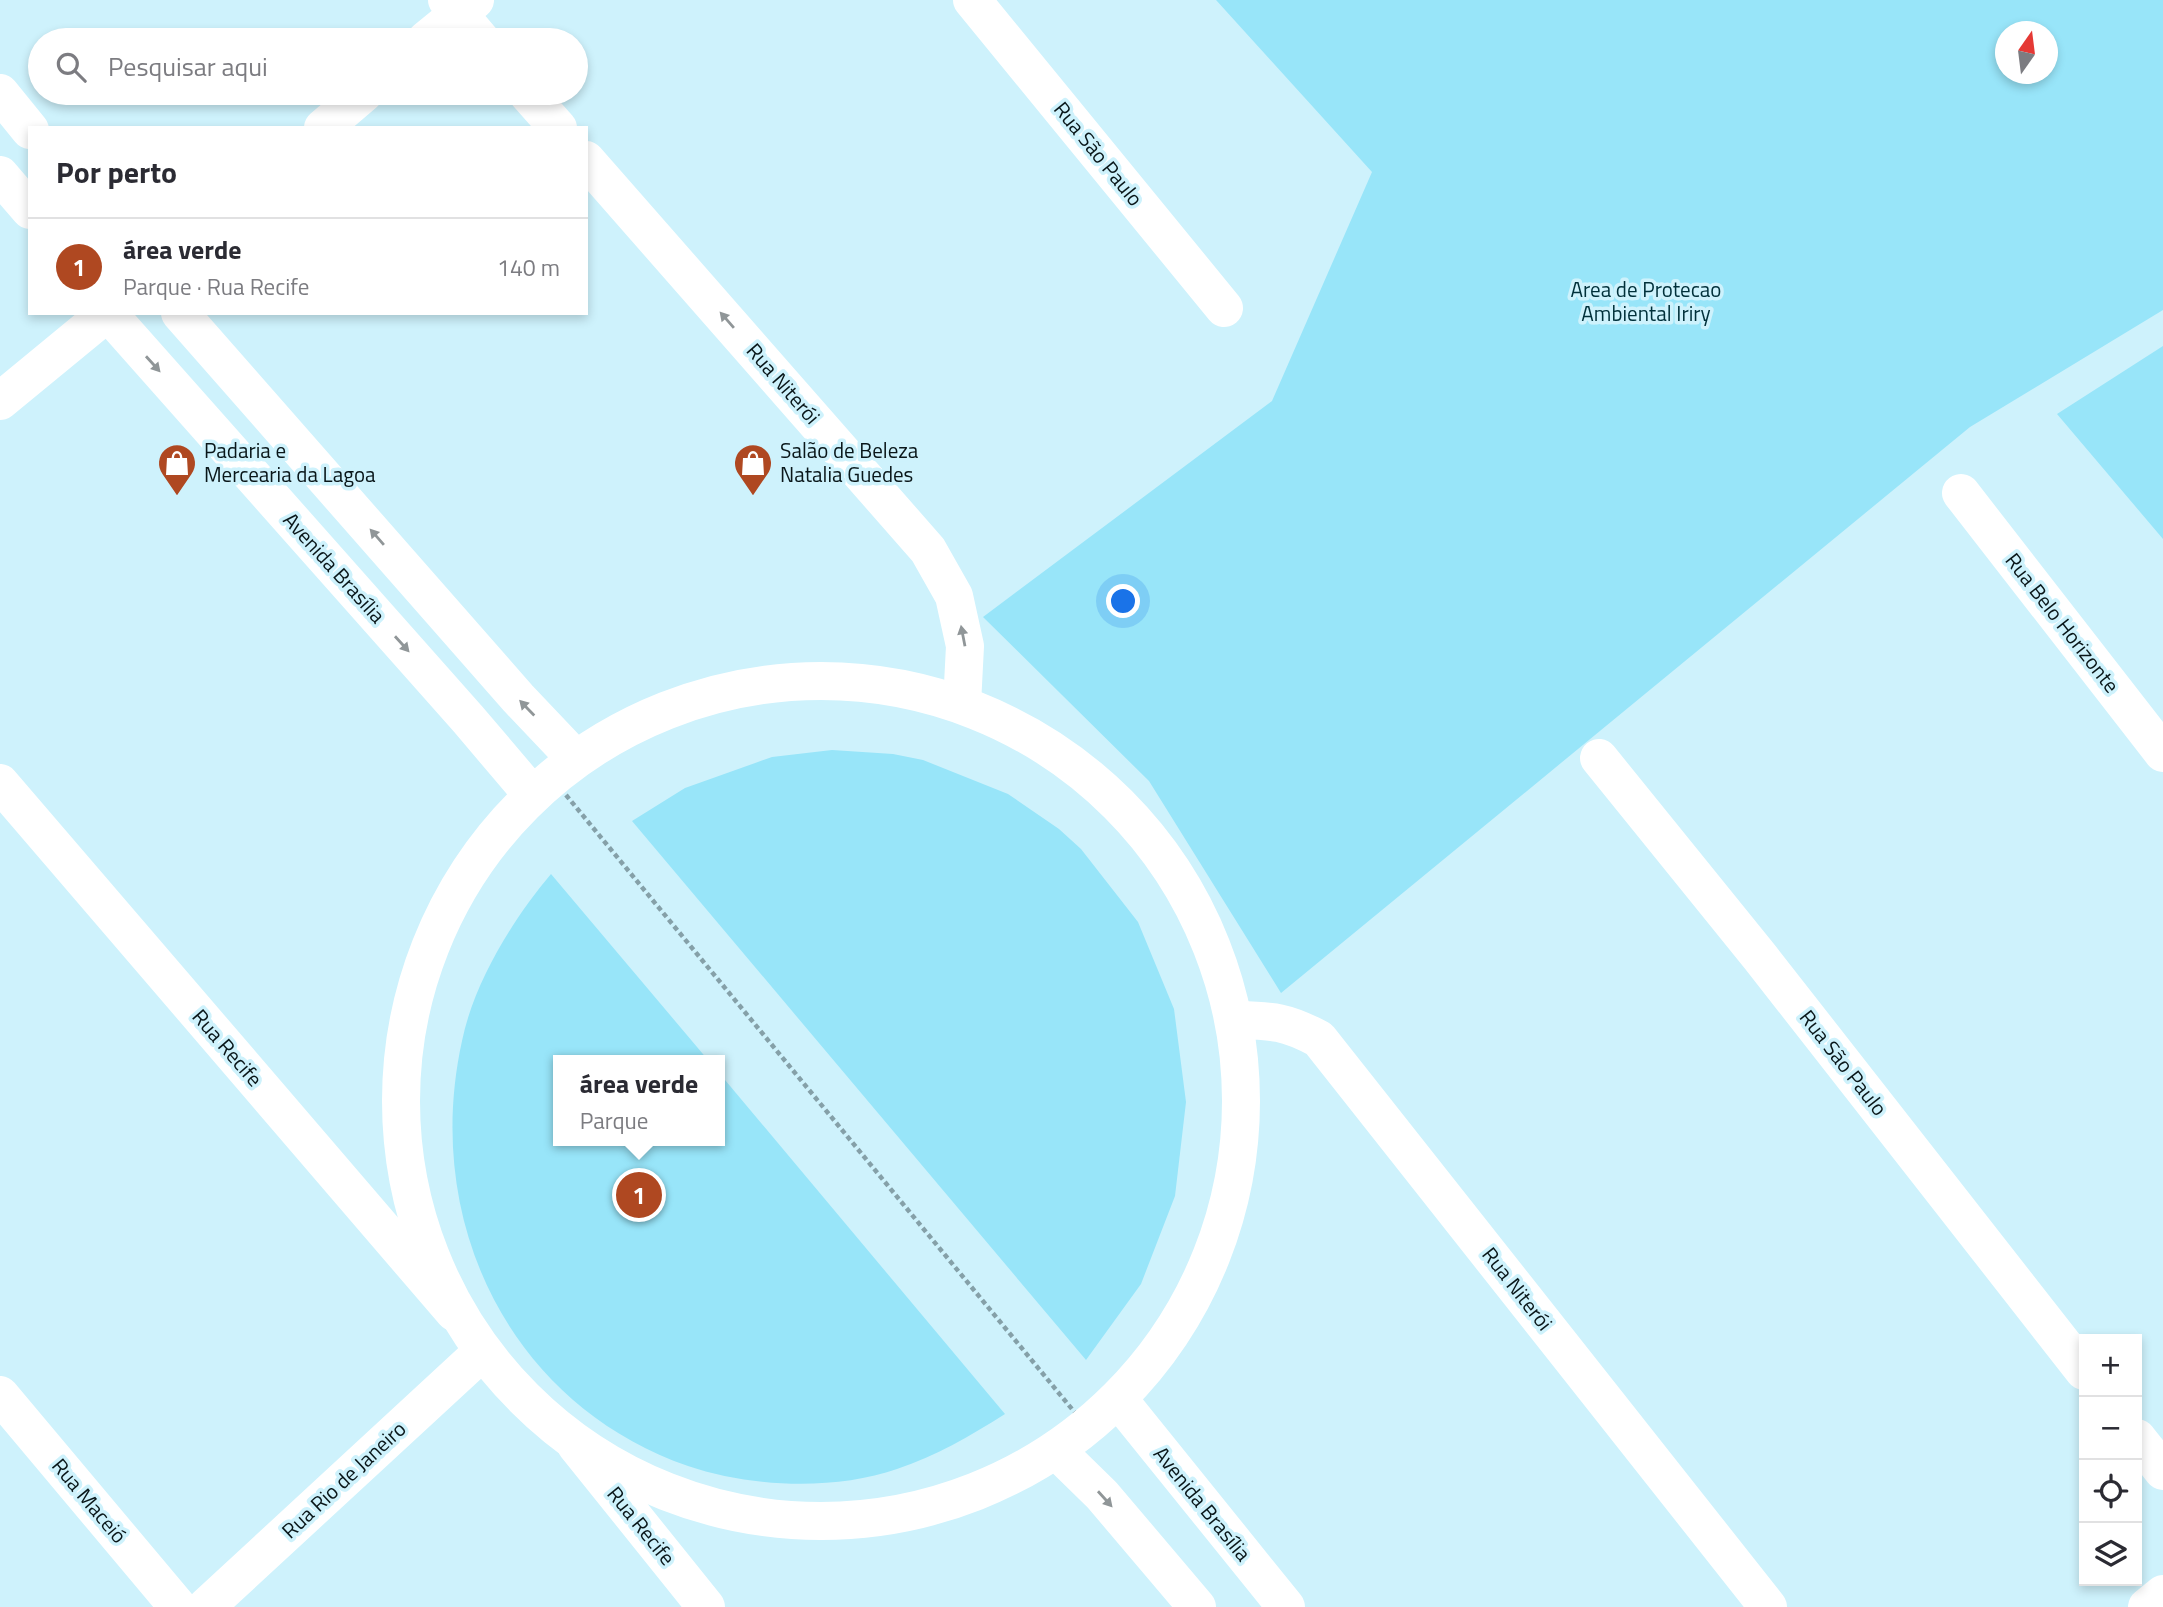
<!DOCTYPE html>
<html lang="pt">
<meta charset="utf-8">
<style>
body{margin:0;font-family:"Titillium Web",sans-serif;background:#f7f7f7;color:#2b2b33}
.controls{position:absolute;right:21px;bottom:21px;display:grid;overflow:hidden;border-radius:0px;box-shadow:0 4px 10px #0003}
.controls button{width:63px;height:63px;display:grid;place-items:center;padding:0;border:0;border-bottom:2px solid #e1e1e2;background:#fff;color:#2b2b33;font:35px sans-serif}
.compass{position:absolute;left:1995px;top:21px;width:63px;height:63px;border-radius:50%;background:#fff;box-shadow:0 4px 10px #0003;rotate:14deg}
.you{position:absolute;left:1124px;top:602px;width:24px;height:24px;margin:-18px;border:5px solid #fff;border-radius:50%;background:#1a73e8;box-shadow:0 0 0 10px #1a73e833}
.badge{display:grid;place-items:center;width:46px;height:46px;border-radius:50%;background:#af4821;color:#fff;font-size:23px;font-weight:700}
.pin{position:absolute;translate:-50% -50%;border:4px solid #fff;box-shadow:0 2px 7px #0006}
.popup{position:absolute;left:553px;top:1055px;width:172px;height:91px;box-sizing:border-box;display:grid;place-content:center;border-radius:0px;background:#fff;filter:drop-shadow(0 2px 5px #0005);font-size:23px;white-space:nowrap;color:#7c7c81}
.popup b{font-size:26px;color:#2b2b33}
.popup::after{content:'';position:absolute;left:50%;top:100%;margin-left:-14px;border:14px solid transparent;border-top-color:#fff}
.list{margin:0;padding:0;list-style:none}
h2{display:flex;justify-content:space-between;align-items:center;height:91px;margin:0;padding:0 28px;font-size:30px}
h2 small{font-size:23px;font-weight:400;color:#7c7c81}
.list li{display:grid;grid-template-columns:46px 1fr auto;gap:21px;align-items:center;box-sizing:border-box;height:98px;padding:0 28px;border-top:2px solid #e1e1e2}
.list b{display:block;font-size:26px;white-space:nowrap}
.list p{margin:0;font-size:23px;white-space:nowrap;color:#7c7c81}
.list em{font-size:23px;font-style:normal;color:#7c7c81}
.icon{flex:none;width:38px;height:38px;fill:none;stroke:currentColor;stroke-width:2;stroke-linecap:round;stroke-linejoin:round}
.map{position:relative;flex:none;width:2163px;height:1607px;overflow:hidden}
.search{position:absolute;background:#fff;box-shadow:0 4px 10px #0003;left:28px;top:28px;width:560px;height:77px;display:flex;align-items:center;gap:18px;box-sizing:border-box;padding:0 24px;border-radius:38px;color:#7c7c81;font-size:26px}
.panel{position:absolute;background:#fff;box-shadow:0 4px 10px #0003;left:28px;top:126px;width:560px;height:189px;border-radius:0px}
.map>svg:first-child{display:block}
.green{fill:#98e5f9;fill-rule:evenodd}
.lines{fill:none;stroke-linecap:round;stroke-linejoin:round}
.path{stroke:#85a0a8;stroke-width:4.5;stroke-dasharray:5 3.5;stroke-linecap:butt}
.minor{stroke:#fff;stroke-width:38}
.tertiary{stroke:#fff;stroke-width:38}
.oneway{fill:#909698}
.labels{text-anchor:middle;stroke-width:7;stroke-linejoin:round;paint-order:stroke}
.street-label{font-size:21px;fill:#091619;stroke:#cef2fc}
.park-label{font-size:21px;fill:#00303a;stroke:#cef2fc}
.poi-label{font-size:21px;fill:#091619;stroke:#cef2fc;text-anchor:start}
</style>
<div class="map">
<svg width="2163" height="1607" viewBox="0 0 2163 1607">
<rect width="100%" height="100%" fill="#cef2fc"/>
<path class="green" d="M 1216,0 L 2163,0 L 2163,310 L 1970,427 L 1281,993 L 1149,781 L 983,617 L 1272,401 L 1372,172 ZM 2006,32 L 2048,32 L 2048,74 L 2006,74 Z
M 2163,346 L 2163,539 L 2057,414 Z
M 832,750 L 893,754 L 923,760 L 1008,794 L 1059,829 L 1081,849 L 1138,922 L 1174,1009 L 1186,1102 L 1175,1196 L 1141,1284 L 1086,1360 L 632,821 L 685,788 L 772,757 Z
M 551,874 L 708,1060 L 558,1060 L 558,1141 L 720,1141 L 720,1074 L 1005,1414 C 970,1436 936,1456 897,1469 C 834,1491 750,1487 688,1466 C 510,1404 422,1222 462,1041 C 474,982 513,919 551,874 Z"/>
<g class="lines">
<path class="path" d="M 566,795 L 1081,1420"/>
<path class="minor" d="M 447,0 L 481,40
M 972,0 L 1224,308
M 426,40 L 475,0
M 527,93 L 558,128
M 323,128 L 364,93
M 586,160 L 928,550 L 954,596 L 965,646 L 962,704
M 0,401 L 107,313
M 1961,493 L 2163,753
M 1599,758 L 1760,957 L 2084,1371
M 0,783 L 454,1312
M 1236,1020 C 1273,1021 1285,1021 1319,1039 L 1768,1607
M 0,1395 L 178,1607
M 2137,1438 L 2163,1471
M 576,1445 L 706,1607
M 206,1607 L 481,1353
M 2147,1607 L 2163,1594"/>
<path class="tertiary" d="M 0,93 L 30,130
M 0,175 L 30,210
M 108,313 L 468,719 L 530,792
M 180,313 L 518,698 L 574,757
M401 1101a420 420 0 1 1 840 0a420 420 0 1 1-840 0Z
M 1119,1400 L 1286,1607
M 1057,1451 L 1102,1495 L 1197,1607"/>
</g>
<defs><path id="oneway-solid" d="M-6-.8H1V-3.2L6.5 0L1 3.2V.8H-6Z" transform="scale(1.75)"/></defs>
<g class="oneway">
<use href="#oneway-solid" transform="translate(727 320) rotate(-131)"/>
<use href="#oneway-solid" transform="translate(153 364) rotate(48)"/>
<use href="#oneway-solid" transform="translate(377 537) rotate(-131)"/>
<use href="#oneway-solid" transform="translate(963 636) rotate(-101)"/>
<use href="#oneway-solid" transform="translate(402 644) rotate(48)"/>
<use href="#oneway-solid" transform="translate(527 708) rotate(-134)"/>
<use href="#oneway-solid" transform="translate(1105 1499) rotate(48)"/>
</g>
<defs>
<symbol id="shop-pin" viewBox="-11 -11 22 30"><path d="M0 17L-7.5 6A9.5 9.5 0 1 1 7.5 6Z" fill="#af4821" stroke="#cef2fc"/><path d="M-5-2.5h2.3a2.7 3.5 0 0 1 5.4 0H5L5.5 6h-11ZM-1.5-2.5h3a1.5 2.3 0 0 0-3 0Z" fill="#fff"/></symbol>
</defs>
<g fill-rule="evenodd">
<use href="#shop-pin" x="155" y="441" width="44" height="60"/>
<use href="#shop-pin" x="731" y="441" width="44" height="60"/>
</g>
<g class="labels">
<g class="street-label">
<text transform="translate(1098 154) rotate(51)" y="7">Rua São Paulo</text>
<text transform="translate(783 384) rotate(49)" y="7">Rua Niterói</text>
<text transform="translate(334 568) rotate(48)" y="7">Avenida Brasília</text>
<text transform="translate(2062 623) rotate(52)" y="7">Rua Belo Horizonte</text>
<text transform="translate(227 1048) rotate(49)" y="7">Rua Recife</text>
<text transform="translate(1843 1063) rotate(52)" y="7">Rua São Paulo</text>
<text transform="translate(1517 1289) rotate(52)" y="7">Rua Niterói</text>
<text transform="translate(344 1480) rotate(-43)" y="7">Rua Rio de Janeiro</text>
<text transform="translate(89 1501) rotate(50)" y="7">Rua Maceió</text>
<text transform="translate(1202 1504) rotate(51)" y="7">Avenida Brasília</text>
<text transform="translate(641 1526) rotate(51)" y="7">Rua Recife</text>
</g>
<g class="park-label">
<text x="1646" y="297">Area de Protecao<tspan x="1646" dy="24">Ambiental Iriry</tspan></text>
</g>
<g class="poi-label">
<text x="204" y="458">Padaria e<tspan x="204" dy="24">Mercearia da Lagoa</tspan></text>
<text x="780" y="458">Salão de Beleza<tspan x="780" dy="24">Natalia Guedes</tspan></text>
</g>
</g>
</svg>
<div class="controls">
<button>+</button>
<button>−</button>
<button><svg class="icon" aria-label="locate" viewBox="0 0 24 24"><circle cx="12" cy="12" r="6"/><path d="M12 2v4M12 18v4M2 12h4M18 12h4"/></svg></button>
<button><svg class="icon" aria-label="layers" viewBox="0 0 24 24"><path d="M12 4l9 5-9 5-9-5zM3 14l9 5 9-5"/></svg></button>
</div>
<svg class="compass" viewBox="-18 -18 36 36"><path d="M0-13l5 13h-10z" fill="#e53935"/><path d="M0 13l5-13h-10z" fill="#7c7c81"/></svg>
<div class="you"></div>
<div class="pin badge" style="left:639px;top:1195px">1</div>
<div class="popup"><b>área verde</b>Parque</div>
<div class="search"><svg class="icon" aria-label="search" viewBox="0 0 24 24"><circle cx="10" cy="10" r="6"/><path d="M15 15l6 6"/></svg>Pesquisar aqui</div>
<section class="panel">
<h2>Por perto<small></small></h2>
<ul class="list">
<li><span class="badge">1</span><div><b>área verde</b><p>Parque · Rua Recife</p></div><em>140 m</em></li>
</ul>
</section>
</div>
